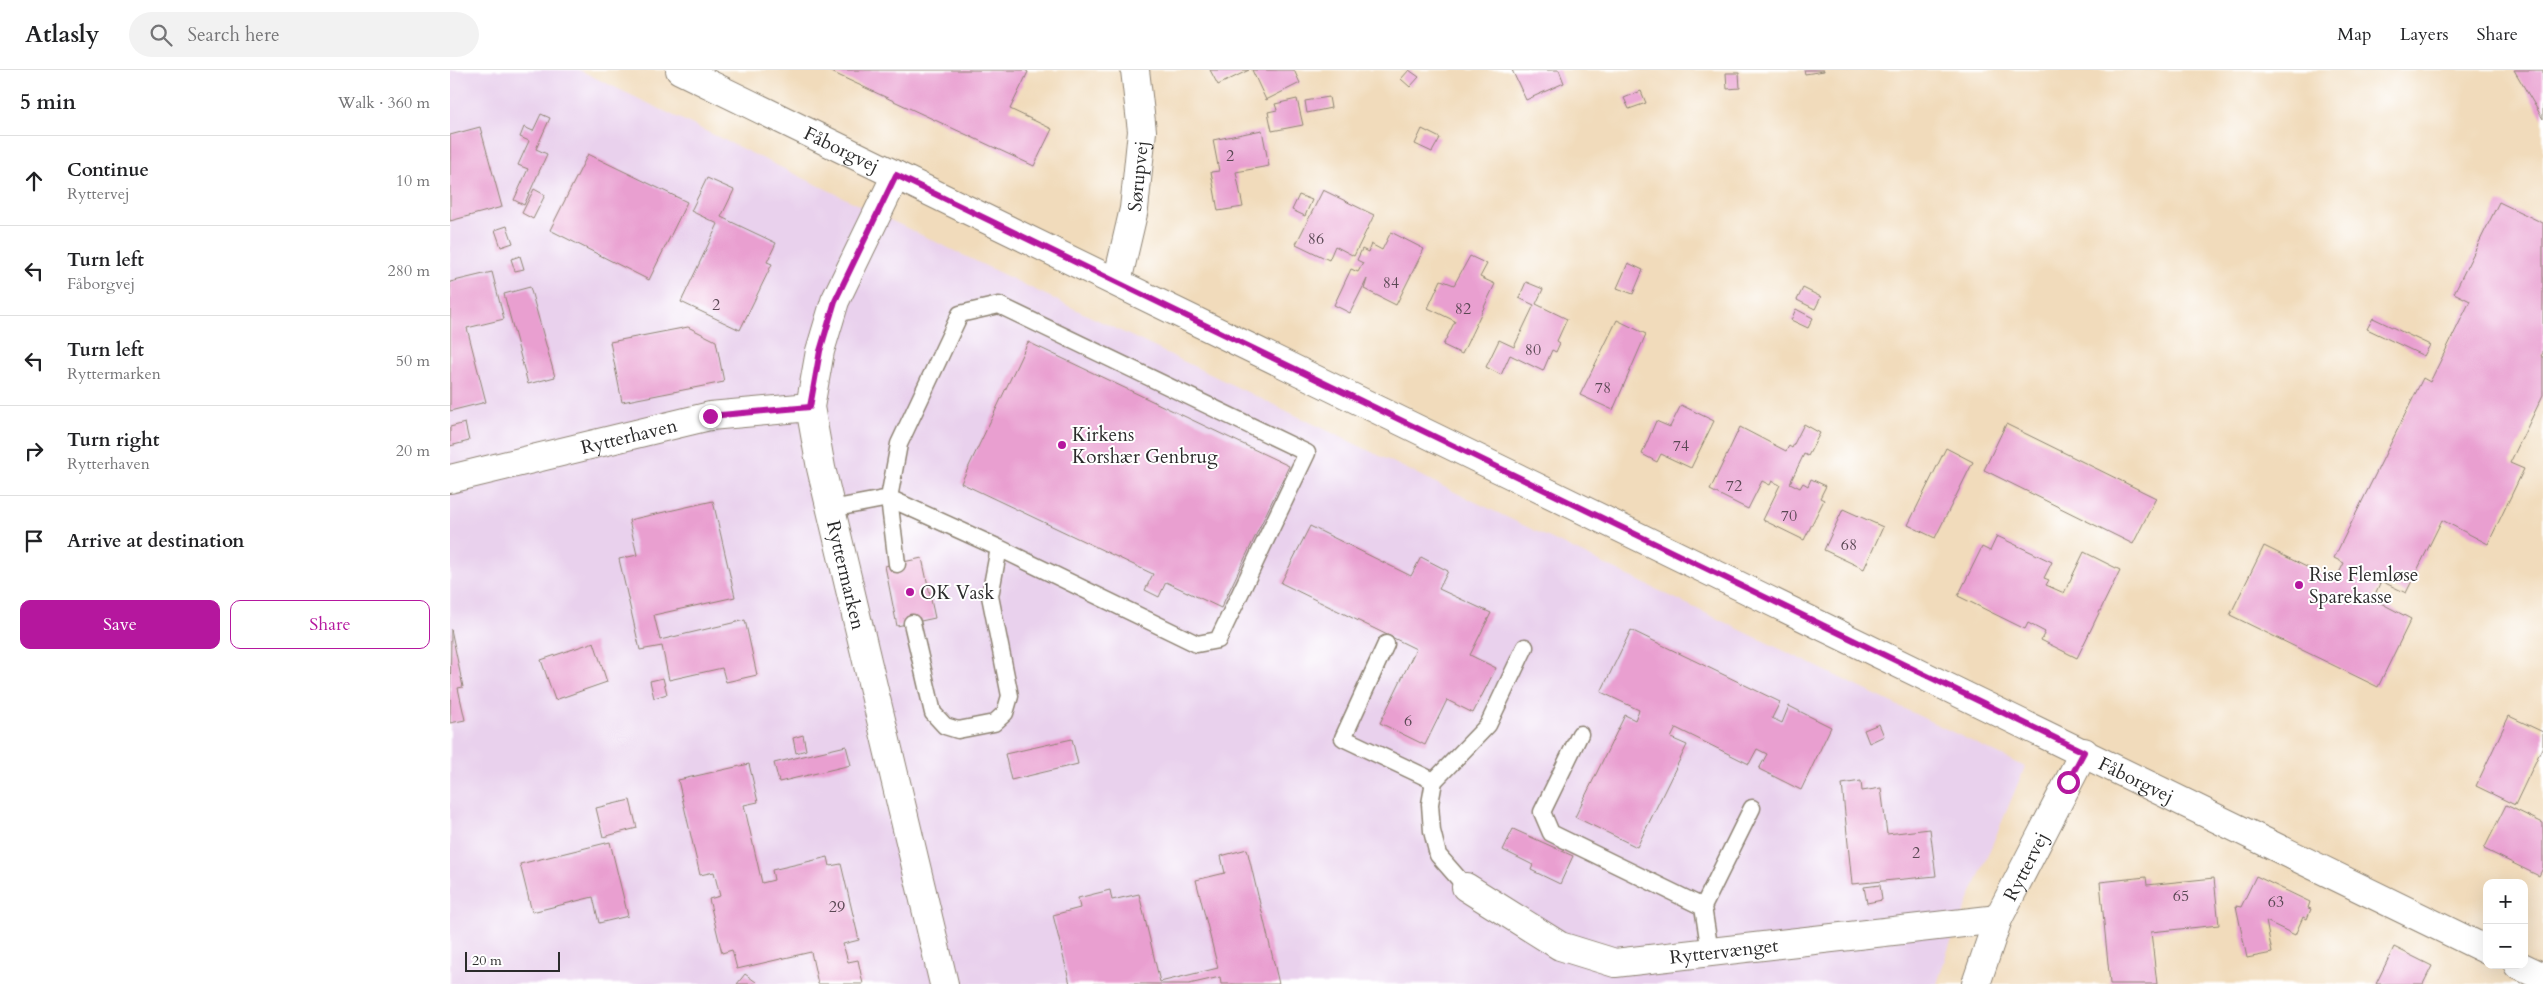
<!DOCTYPE html>
<meta charset="utf-8">
<style>
body{margin:0;font-family:Cardo,serif;background:#f2f2f2;color:#202124}
.controls{position:absolute;right:15px;bottom:15px;display:grid;overflow:hidden;border-radius:10px;box-shadow:0 5px 20px #0002}
.controls button{width:45px;height:45px;display:grid;place-items:center;padding:0;border:0;border-bottom:1px solid #e0e0e0;background:#fff;color:#202124;font:25px sans-serif}
.scale{position:absolute;left:15px;bottom:12px;width:95px;box-sizing:border-box;padding-left:5px;border:2px solid #2b2b2b;border-top:0;font-size:14px;line-height:18px;white-space:nowrap;color:#2b2b2b;-webkit-text-stroke:4px #fff;paint-order:stroke}
.stop{position:absolute;width:15px;height:15px;margin:-11px;border:4px solid #b5179e;border-radius:50%;background:#fff}
.stop.end{background:#b5179e;border-color:#fff;box-shadow:0 1px 5px #0008}
.list{margin:0;padding:0;list-style:none}
h2{display:flex;justify-content:space-between;align-items:center;height:65px;margin:0;padding:0 20px;font-size:21px}
h2 small{font-size:16px;font-weight:400;color:#757577}
.list li{display:grid;grid-template-columns:32px 1fr auto;gap:15px;align-items:center;box-sizing:border-box;height:90px;padding:0 20px;border-top:1px solid #e0e0e0}
.list b{display:block;font-size:19px;white-space:nowrap}
.list p{margin:0;font-size:16px;white-space:nowrap;color:#757577}
.list em{font-size:16px;font-style:normal;color:#757577}
.actions{display:flex;gap:10px;padding:15px 20px}
.actions a{flex:1;padding:11px 0;border:1px solid #b5179e;border-radius:10px;text-align:center;font-size:18px;color:#b5179e}
.actions .main{background:#b5179e;color:#fff}
.icon{flex:none;width:28px;height:28px;fill:none;stroke:currentColor;stroke-width:2;stroke-linecap:round;stroke-linejoin:round}
.map{position:relative;flex:none;width:2093px;height:914px;overflow:hidden}
header{display:flex;align-items:center;gap:30px;box-sizing:border-box;height:70px;padding:0 25px;background:#fff;border-bottom:1px solid #e0e0e0}
header strong{font-size:24px}
nav{display:flex;gap:28px;margin-inline-start:auto;font-size:18px}
.search{width:350px;height:45px;background:#f2f2f2;display:flex;align-items:center;gap:12px;box-sizing:border-box;padding:0 18px;border-radius:28px;color:#757577;font-size:19px}
main{display:flex}
aside{flex:1;background:#fff}
.map>svg:first-child{display:block}
.built{fill:#e9d1ed}
.building{fill:#e99fd0}
.lines{fill:none;stroke-linecap:round;stroke-linejoin:round}
.service-casing{stroke:#8e8373;stroke-width:19}
.minor-casing{stroke:#8e8373;stroke-width:30}
.tertiary-casing{stroke:#8e8373;stroke-width:30}
.service{stroke:#fff;stroke-width:16}
.minor{stroke:#fff;stroke-width:28}
.tertiary{stroke:#fff;stroke-width:28}
.route{stroke:#b5179e;stroke-width:6}
.poi-dot{fill:#b5179e;stroke:#fff;stroke-width:2}
.labels{text-anchor:middle;stroke-width:4;stroke-linejoin:round;paint-order:stroke}
.number-label{font-size:16px;fill:#5a4854}
.street-label{font-size:19px;fill:#2b2b2b;stroke:#fff}
.poi-label{font-size:19px;fill:#2b2b2b;stroke:#fff;text-anchor:start}
</style>
<header>
<strong>Atlasly</strong>
<div class="search"><svg class="icon" aria-label="search" viewBox="0 0 24 24"><circle cx="10" cy="10" r="6"/><path d="M15 15l6 6"/></svg>Search here</div>
<nav><a>Map</a><a>Layers</a><a>Share</a></nav>
</header>
<main>
<aside>
<h2>5 min<small>Walk · 360 m</small></h2>
<ul class="list">
<li><svg class="icon" aria-label="ahead" viewBox="0 0 24 24"><path d="M12 20V5M6 11l6-6 6 6"/></svg><div><b>Continue</b><p>Ryttervej</p></div><em>10 m</em></li>
<li><svg class="icon" aria-label="left" viewBox="0 0 24 24"><path d="M17 20v-9H6M10 6l-5 5 5 5"/></svg><div><b>Turn left</b><p>Fåborgvej</p></div><em>280 m</em></li>
<li><svg class="icon" aria-label="left" viewBox="0 0 24 24"><path d="M17 20v-9H6M10 6l-5 5 5 5"/></svg><div><b>Turn left</b><p>Ryttermarken</p></div><em>50 m</em></li>
<li><svg class="icon" aria-label="right" viewBox="0 0 24 24"><path d="M7 20v-9h11M14 6l5 5-5 5"/></svg><div><b>Turn right</b><p>Rytterhaven</p></div><em>20 m</em></li>
<li><svg class="icon" aria-label="arrive" viewBox="0 0 24 24"><path d="M6 21V4h12l-3 4 3 4H6"/></svg><div><b>Arrive at destination</b></div></li>
</ul>
<div class="actions"><a class="main">Save</a><a>Share</a></div>
</aside>
<div class="map">
<svg width="2093" height="914" viewBox="0 0 2093 914">
<rect width="100%" height="100%" fill="#fff"/>
<filter id="ink" filterUnits="userSpaceOnUse"><feTurbulence type="fractalNoise" baseFrequency=".02" numOctaves="2"/><feDisplacementMap in="SourceGraphic" scale="10" xChannelSelector="R" yChannelSelector="G"/><feConvolveMatrix kernelMatrix="1 2 1 2 8 2 1 2 1" color-interpolation-filters="sRGB"/></filter>
<filter id="wash" filterUnits="userSpaceOnUse"><feTurbulence type="fractalNoise" baseFrequency=".0096" numOctaves="4" result="noise"/><feDisplacementMap in="SourceGraphic" scale="20" xChannelSelector="R" yChannelSelector="G"/><feGaussianBlur stdDeviation="1.12" result="paint"/><feColorMatrix in="noise" values="0 0 0 0 0 0 0 0 0 0 0 0 0 0 0 0 0 1.4 0 .05"/><feComposite in="paint" operator="in"/></filter>
<g filter="url(#wash)">
<rect width="100%" height="100%" fill="#f1dbbb"/>
<path class="built" d="M 0,0 L 129,0 L 1575,697 L 1499,877 L 1487,914 L 0,914 Z"/>
<g id="blocks">
<path class="building" d="M 377,0 L 575,0 L 578,2 L 560,39 L 602,59 L 584,96 Z
M 760,0 L 799,0 L 768,15 Z
M 802,0 L 844,0 L 850,13 L 816,30 Z
M 959,0 L 969,7 L 960,17 L 951,9 Z
M 1062,0 L 1109,0 L 1114,13 L 1076,30 Z
M 1354,0 L 1374,0 L 1374,1 L 1355,4 Z
M 2064,0 L 2093,0 L 2093,49 Z
M 1276,3 L 1289,3 L 1290,18 L 1277,19 Z
M 1191,21 L 1196,33 L 1179,39 L 1174,28 Z
M 879,27 L 881,38 L 857,43 L 855,31 Z
M 847,29 L 853,55 L 822,61 L 818,42 L 827,40 L 825,34 Z
M 91,44 L 100,48 L 86,79 L 97,84 L 74,135 L 64,130 L 78,99 L 68,95 L 79,71 L 70,67 L 74,57 L 83,61 Z
M 30,57 L 52,137 L 0,151 L 0,65 Z
M 972,59 L 990,68 L 982,82 L 965,74 Z
M 812,60 L 819,96 L 786,102 L 793,137 L 768,141 L 761,102 L 769,101 L 763,70 Z
M 138,84 L 237,132 L 199,210 L 100,160 Z
M 257,108 L 284,120 L 271,147 L 326,173 L 317,192 L 322,194 L 290,260 L 231,232 L 268,154 L 241,141 Z
M 84,119 L 95,125 L 83,149 L 72,143 Z
M 873,120 L 924,145 L 904,186 L 885,176 L 879,190 L 846,174 Z
M 849,125 L 862,130 L 855,146 L 842,140 Z
M 2049,132 L 2093,153 L 2093,283 L 2091,286 L 2093,287 L 2093,325 L 2060,393 L 2074,399 L 2038,474 L 1992,450 L 1956,523 L 1931,511 L 1923,529 L 1961,549 L 1928,617 L 1780,545 L 1814,476 L 1885,511 L 1894,493 L 1884,488 L 1973,308 L 1980,312 L 2020,231 L 2004,223 Z
M 57,156 L 63,173 L 51,177 L 45,160 Z
M 941,162 L 974,179 L 946,235 L 914,219 L 917,209 L 900,243 L 884,235 L 901,199 L 908,202 L 913,193 L 907,190 L 912,179 L 918,182 L 921,174 L 932,180 Z
M 70,186 L 74,199 L 65,201 L 61,189 Z
M 1020,186 L 1037,194 L 1030,207 L 1045,214 L 1012,284 L 993,275 L 1005,251 L 978,238 L 991,210 L 1004,215 Z
M 1178,193 L 1193,200 L 1183,224 L 1167,218 Z
M 42,202 L 54,249 L 17,258 L 36,332 L 0,341 L 0,212 Z
M 1076,212 L 1093,219 L 1086,234 L 1117,249 L 1107,271 L 1110,273 L 1106,282 L 1102,280 L 1093,301 L 1060,285 L 1051,305 L 1036,297 L 1049,270 L 1064,277 L 1084,235 L 1069,228 Z
M 80,217 L 105,307 L 78,314 L 54,224 Z
M 1353,218 L 1371,227 L 1365,239 L 1347,230 Z
M 1346,239 L 1363,248 L 1358,258 L 1341,250 Z
M 1923,248 L 1980,275 L 1974,286 L 1917,259 Z
M 1167,250 L 1196,264 L 1163,340 L 1130,325 Z
M 238,257 L 266,271 L 274,312 L 172,332 L 160,272 Z
M 578,272 L 839,396 L 771,538 L 716,512 L 709,527 L 695,520 L 703,504 L 511,413 Z
M 1231,335 L 1264,351 L 1241,398 L 1211,384 L 1207,392 L 1192,384 L 1206,351 L 1220,357 Z
M 15,353 L 19,371 L 0,376 L 0,357 Z
M 1354,354 L 1370,363 L 1358,386 L 1354,384 L 1340,413 L 1350,418 L 1353,413 L 1358,416 L 1361,409 L 1376,416 L 1370,428 L 1374,430 L 1354,470 L 1313,450 L 1330,415 L 1322,411 L 1320,415 L 1312,411 L 1298,439 L 1260,420 L 1290,357 L 1336,381 L 1339,376 L 1342,378 Z
M 1556,354 L 1706,428 L 1683,474 L 1534,400 Z
M 1496,378 L 1523,392 L 1485,468 L 1458,455 Z
M 263,431 L 285,527 L 204,545 L 210,570 L 295,550 L 307,605 L 276,612 L 272,598 L 219,610 L 212,576 L 190,580 L 169,489 L 187,485 L 179,450 Z
M 1393,439 L 1433,457 L 1414,499 L 1374,480 Z
M 860,456 L 961,506 L 971,487 L 998,501 L 989,519 L 1041,543 L 1020,585 L 1046,598 L 1023,643 L 997,630 L 975,675 L 930,653 L 966,579 L 831,513 Z
M 1547,466 L 1602,492 L 1594,508 L 1599,510 L 1596,515 L 1614,523 L 1634,482 L 1670,500 L 1627,588 L 1591,570 L 1595,562 L 1578,553 L 1575,559 L 1508,526 L 1532,477 L 1540,481 Z
M 472,488 L 485,548 L 447,556 L 435,496 Z
M 1,559 L 13,617 L 8,618 L 15,650 L 0,653 Z
M 1181,560 L 1330,632 L 1322,648 L 1332,653 L 1339,636 L 1381,657 L 1351,720 L 1309,699 L 1317,684 L 1307,679 L 1299,694 L 1226,658 L 1221,668 L 1237,675 L 1187,777 L 1125,747 L 1175,645 L 1185,650 L 1189,640 L 1151,622 Z
M 144,572 L 157,612 L 105,630 L 91,590 Z
M 213,608 L 217,624 L 204,628 L 200,611 Z
M 2059,646 L 2093,662 L 2093,676 L 2065,735 L 2026,716 Z
M 1429,654 L 1434,666 L 1419,673 L 1414,660 Z
M 353,665 L 356,680 L 346,683 L 343,668 Z
M 622,669 L 628,694 L 561,710 L 555,684 Z
M 396,676 L 401,695 L 329,712 L 324,693 Z
M 299,694 L 308,732 L 294,735 L 312,813 L 324,810 L 322,800 L 378,787 L 380,796 L 391,794 L 409,870 L 393,874 L 398,892 L 408,890 L 413,914 L 368,914 L 361,882 L 287,899 L 282,880 L 272,883 L 259,829 L 270,826 L 264,802 L 250,805 L 228,710 Z
M 1411,711 L 1412,721 L 1431,718 L 1437,764 L 1480,759 L 1486,806 L 1402,814 L 1392,714 Z
M 180,730 L 187,758 L 153,767 L 146,738 Z
M 2056,735 L 2093,753 L 2093,798 L 2089,806 L 2034,779 Z
M 1063,759 L 1123,786 L 1110,814 L 1081,800 L 1083,795 L 1053,780 Z
M 160,772 L 178,846 L 149,853 L 143,827 L 82,842 L 70,794 Z
M 797,779 L 829,914 L 771,914 L 770,907 L 739,914 L 620,914 L 603,845 L 630,838 L 628,828 L 660,820 L 662,830 L 689,824 L 710,912 L 768,898 L 746,810 L 775,803 L 771,786 Z
M 1806,806 L 1860,832 L 1858,838 L 1861,839 L 1857,849 L 1853,847 L 1845,865 L 1816,851 L 1822,883 L 1797,888 L 1786,836 L 1791,837 Z
M 1696,807 L 1697,815 L 1764,808 L 1769,855 L 1701,862 L 1707,914 L 1660,914 L 1650,812 Z
M 1430,815 L 1432,830 L 1417,833 L 1414,817 Z
M 1944,877 L 1982,896 L 1973,914 L 1926,914 Z
M 295,904 L 306,912 L 304,914 L 287,914 Z"/>
</g>
</g>
<g filter="url(#ink)">
<use href="#blocks" fill-opacity="0" stroke="#8e8373" stroke-width="1"/>
<g class="lines">
<defs>
<path id="service" d="M 439,428 L 447,494
M 381,439 L 439,428 L 449,374 L 510,244 L 549,235 L 857,383 L 768,570 L 747,574 L 549,478 L 439,428
M 462,553 L 483,643 L 495,656 L 508,660 L 544,653 L 555,643 L 560,626 L 540,526 L 549,478
M 936,574 L 893,668 L 984,711
M 1130,664 L 1092,742 L 1101,763 L 1253,837
M 1016,817 L 988,785 L 982,761 L 980,734 L 984,711 L 1038,655 L 1075,577
M 1260,882 L 1253,837 L 1302,738"/>
<g id="minor">
<path id="s1" d="M 446,105 L 385,231 L 370,281 L 360,337 L 371,398 L 494,914"/>
<path id="s2" d="M 667,212 L 684,139 L 692,61 L 685,0"/>
<path id="s3" d="M 0,409 L 260,346 L 360,337"/>
<path id="s4" d="M 1016,817 L 1110,876 L 1165,893 L 1548,849"/>
</g>
<g id="tertiary">
<path id="s5" d="M 230,0 L 2037,880"/>
<path d="M 2068,895 L 2093,907"/>
<path id="s6" d="M 1526,914 L 1548,849 L 1634,682"/>
</g>
</defs>
<use href="#service" class="service-casing"/>
<use href="#minor" class="minor-casing"/>
<use href="#tertiary" class="tertiary-casing"/>
<use href="#service" class="service"/>
<use href="#minor" class="minor"/>
<use href="#tertiary" class="tertiary"/>
</g>
</g>
<g class="lines" filter="url(#ink)">
<path class="route" d="M 260,346 L 360,337 L 370,281 L 385,231 L 446,105 L 1634,682 L 1618,712"/>
</g>
<g class="poi-dot">
<circle cx="612" cy="375" r="5"/>
<circle cx="1849" cy="515" r="5"/>
<circle cx="460" cy="522" r="5"/>
</g>
<g class="labels">
<g class="number-label">
<text x="780" y="91">2</text>
<text x="866" y="174">86</text>
<text x="941" y="218">84</text>
<text x="266" y="240">2</text>
<text x="1013" y="244">82</text>
<text x="1083" y="285">80</text>
<text x="1153" y="323">78</text>
<text x="1231" y="381">74</text>
<text x="1284" y="421">72</text>
<text x="1339" y="451">70</text>
<text x="1399" y="480">68</text>
<text x="958" y="656">6</text>
<text x="1466" y="788">2</text>
<text x="1731" y="831">65</text>
<text x="1826" y="837">63</text>
<text x="387" y="842">29</text>
</g>
<g class="street-label">
<text dy="7" stroke="none"><textPath href="#s5" startOffset="180">Fåborgvej</textPath></text>
<text dy="7" stroke="none"><textPath href="#s2" startOffset="108">Sørupvej</textPath></text>
<text dy="7" stroke="none"><textPath href="#s3" startOffset="184">Rytterhaven</textPath></text>
<text dy="7" stroke="none"><textPath href="#s1" startOffset="421">Ryttermarken</textPath></text>
<text dy="7" stroke="none"><textPath href="#s5" startOffset="1620">Fåborgvej</textPath></text>
<text dy="7" stroke="none"><textPath href="#s6" startOffset="128">Ryttervej</textPath></text>
<text dy="7" stroke="none"><textPath href="#s4" startOffset="278">Ryttervænget</textPath></text>
</g>
<g class="poi-label">
<text x="622" y="371">Kirkens<tspan x="622" dy="22">Korshær Genbrug</tspan></text>
<text x="1859" y="511">Rise Flemløse<tspan x="1859" dy="22">Sparekasse</tspan></text>
<text x="470" y="529">OK Vask</text>
</g>
</g>
</svg>
<div class="controls">
<button>+</button>
<button>−</button>
</div>
<div class="scale">20 m</div>
<div class="stop" style="left:1618px;top:712px"></div>
<div class="stop end" style="left:260px;top:346px"></div>
</div>
</main>
